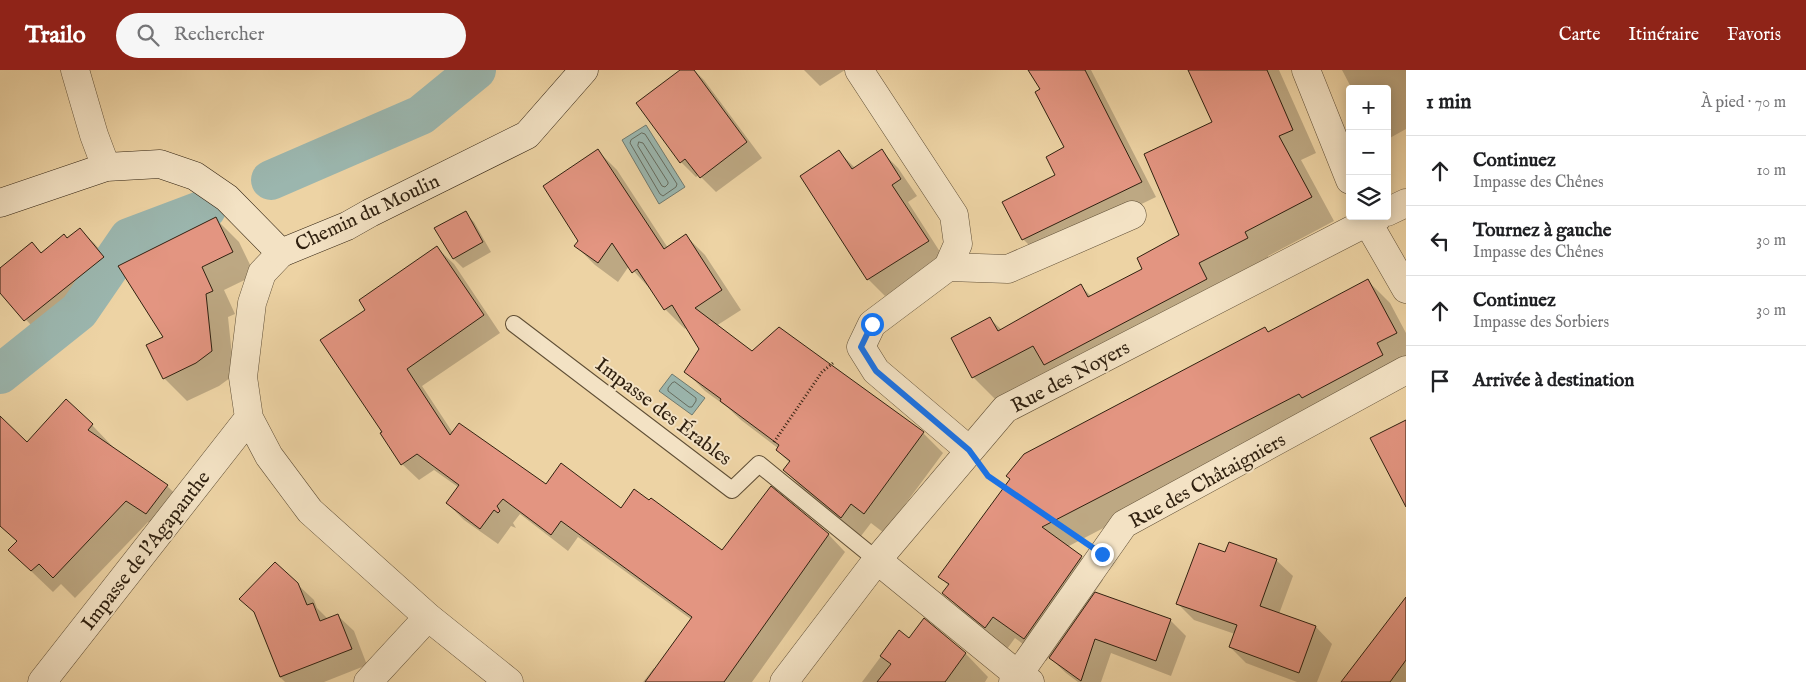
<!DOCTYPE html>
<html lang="fr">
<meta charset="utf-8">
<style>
body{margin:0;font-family:"IM FELL English",serif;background:#f6f6f6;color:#202124}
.controls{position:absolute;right:15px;top:15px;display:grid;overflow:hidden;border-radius:5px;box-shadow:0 2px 12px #0003}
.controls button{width:45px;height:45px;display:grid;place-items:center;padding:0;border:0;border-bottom:1px solid #e0e0e0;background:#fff;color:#202124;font:25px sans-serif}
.stop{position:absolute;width:15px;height:15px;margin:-11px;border:4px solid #1a73e8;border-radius:50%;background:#fff}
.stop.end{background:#1a73e8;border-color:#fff;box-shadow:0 1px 5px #0008}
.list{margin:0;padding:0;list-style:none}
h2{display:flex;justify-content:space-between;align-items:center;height:65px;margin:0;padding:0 20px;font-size:21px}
h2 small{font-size:16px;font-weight:400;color:#757577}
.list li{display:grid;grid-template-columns:32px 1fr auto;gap:15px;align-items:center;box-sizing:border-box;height:70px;padding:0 20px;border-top:1px solid #e0e0e0}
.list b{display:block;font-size:19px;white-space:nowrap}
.list p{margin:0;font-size:16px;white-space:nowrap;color:#757577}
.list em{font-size:16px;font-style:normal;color:#757577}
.icon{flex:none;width:28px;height:28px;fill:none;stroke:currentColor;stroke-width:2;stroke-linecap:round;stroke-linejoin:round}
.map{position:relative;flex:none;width:1406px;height:612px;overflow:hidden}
header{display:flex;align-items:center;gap:30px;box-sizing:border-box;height:70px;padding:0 25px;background:#8f2418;color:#fff}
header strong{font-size:24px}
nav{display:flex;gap:28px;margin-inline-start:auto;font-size:18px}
.search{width:350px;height:45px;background:#f6f6f6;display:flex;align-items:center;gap:12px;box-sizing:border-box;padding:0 18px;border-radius:28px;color:#757577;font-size:19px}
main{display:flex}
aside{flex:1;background:#fff}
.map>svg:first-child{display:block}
.water{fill:#9bb6ae;stroke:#707a6f}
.shadow{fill:#0003}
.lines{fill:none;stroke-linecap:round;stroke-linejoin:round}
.shore{stroke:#666c5f;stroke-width:1}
.canal{stroke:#9bb6ae;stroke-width:40}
.building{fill:#e39581;stroke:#302110}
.lane-casing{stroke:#5f4e35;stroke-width:18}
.street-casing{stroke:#5f4e35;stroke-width:29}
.secondary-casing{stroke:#302110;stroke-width:29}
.path{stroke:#302110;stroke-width:3;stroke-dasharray:1 2.5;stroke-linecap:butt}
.lane{stroke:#f3e2c4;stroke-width:16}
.street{stroke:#f3e2c4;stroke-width:28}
.secondary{stroke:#f3e2c4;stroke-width:28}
.route{stroke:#1a73e8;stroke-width:6}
.labels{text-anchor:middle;stroke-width:4;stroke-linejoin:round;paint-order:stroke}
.street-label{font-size:20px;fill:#302110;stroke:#f3e2c4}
</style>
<header>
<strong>Trailo</strong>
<div class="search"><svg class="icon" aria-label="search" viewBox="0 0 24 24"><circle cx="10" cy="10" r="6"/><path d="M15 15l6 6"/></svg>Rechercher</div>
<nav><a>Carte</a><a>Itinéraire</a><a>Favoris</a></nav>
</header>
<main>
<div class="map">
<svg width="1406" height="612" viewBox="0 0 1406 612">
<rect width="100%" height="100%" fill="#edd3a4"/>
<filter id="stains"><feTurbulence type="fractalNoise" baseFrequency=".004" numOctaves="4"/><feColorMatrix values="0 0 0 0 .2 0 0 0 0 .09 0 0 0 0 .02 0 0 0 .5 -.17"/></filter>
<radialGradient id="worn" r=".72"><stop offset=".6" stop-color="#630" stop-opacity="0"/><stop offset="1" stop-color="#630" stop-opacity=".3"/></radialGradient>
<path class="water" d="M 646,55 L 685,117 L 659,134 L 622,70 Z
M 672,304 L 705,328 L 692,345 L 659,321 Z"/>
<path class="shadow" d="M 682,0 L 694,0 L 704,10 L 762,88 L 716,122 L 699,105 L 696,107 L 681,92 Z
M 804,0 L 845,0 L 820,16 Z
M 1029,0 L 1091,0 L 1156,127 L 1038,184 L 1023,169 L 1057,105 L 1066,78 L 1042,19 Z
M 1190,0 L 1279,0 L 1316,83 L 1301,90 L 1334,151 L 1268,186 L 1270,191 L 996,330 L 973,307 L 990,249 L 1002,260 L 1081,216 L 1092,227 L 1144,199 L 1180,166 L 1213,53 Z
M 1342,0 L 1406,0 L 1406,59 L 1388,69 L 1387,19 L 1352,19 Z
M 598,81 L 617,100 L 668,178 L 686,166 L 705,185 L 741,240 L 716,256 L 752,283 L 779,259 L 923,363 L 943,383 L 884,463 L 871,453 L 861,466 L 804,420 L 784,400 L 790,393 L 777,380 L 779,379 L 741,350 L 727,337 L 705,321 L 685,301 L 701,279 L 687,257 L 685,259 L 665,239 L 652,221 L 629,196 L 618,212 L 595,195 L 576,176 L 579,171 Z
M 838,81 L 855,98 L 881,81 L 898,98 L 917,126 L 908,132 L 944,188 L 885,226 L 868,209 L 801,106 Z
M 465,143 L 474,152 L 491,182 L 463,198 L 454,189 L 436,159 Z
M 216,149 L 239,172 L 255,205 L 224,220 L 235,244 L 228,247 L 234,305 L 219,316 L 187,331 L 164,308 L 165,267 Z
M 80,160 L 95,174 L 118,202 L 40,265 L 0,221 L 0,200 L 42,184 L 68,170 Z
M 437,178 L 454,194 L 500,263 L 422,316 L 453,363 L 546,415 L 621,439 L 722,482 L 771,418 L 829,465 L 845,482 L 752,612 L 643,612 L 654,598 L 655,599 L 692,550 L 578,467 L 568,481 L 520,444 L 513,453 L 516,458 L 511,456 L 498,474 L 464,450 L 447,433 L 458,417 L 434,400 L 419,410 L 402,394 L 384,362 L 367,240 Z
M 1368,211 L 1390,233 L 1406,263 L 1406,292 L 1321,345 L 1067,477 L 1081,487 L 1103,510 L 1094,523 L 1170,550 L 1186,566 L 1171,606 L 1111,583 L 1101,612 L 1078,612 L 1066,603 L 1049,587 L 1046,591 L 1015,568 L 1007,579 L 966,545 L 944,523 L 949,516 L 940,507 L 1265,258 L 1269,263 Z
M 0,353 L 27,374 L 92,355 L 113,377 L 112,378 L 167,416 L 189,437 L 167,464 L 148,452 L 75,528 L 61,514 L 53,522 L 9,480 L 18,472 L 0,456 Z
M 1276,490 L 1293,506 L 1279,544 L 1316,557 L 1332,574 L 1317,612 L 1297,612 L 1246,593 L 1230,577 L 1235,564 L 1194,550 L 1178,534 Z
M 297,514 L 314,530 L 317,538 L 328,549 L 337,545 L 354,561 L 367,595 L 324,612 L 285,612 L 280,607 L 256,544 L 241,529 Z
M 1406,549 L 1406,612 L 1343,612 Z
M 924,550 L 966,584 L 988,607 L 985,612 L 862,612 L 899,562 L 910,569 Z"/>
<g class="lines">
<path class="shore" d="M 642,63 L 645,64 L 677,114 L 676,117 L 663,126 L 660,124 L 630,73 L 631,70 Z
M 639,72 L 643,73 L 668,112 L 668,114 L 665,117 L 662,116 L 638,76 Z
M 675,312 L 696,328 L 696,331 L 692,337 L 689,337 L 668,321 L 668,318 L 672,313 Z"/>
<path class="canal" d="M 271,110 L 421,45 L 476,0
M 0,304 L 79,241 L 129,168 L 206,139"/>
</g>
<path class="building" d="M 680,0 L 694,0 L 747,72 L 700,108 L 685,89 L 680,93 L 636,33 Z
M 1028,0 L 1085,0 L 1142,112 L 1022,170 L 1002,132 L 1055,105 L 1046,87 L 1064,77 L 1035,22 L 1040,19 Z
M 1188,0 L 1267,0 L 1293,60 L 1279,66 L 1312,127 L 1245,162 L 1248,168 L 1199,193 L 1207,209 L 1044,295 L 1033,276 L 972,308 L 951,268 L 990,247 L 998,261 L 1081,214 L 1088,227 L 1142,199 L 1137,188 L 1179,165 L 1144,84 L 1212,52 Z
M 598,79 L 664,179 L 686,164 L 722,220 L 695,238 L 752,281 L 779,257 L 924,362 L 864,444 L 851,434 L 841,448 L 783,400 L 790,391 L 776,380 L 779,375 L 720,331 L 721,329 L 684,302 L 699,279 L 672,235 L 664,240 L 637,199 L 632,203 L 612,173 L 598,193 L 574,176 L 578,171 L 543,116 Z
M 882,79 L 901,109 L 892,115 L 929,171 L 867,210 L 800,106 L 839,80 L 852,99 Z
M 466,141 L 483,172 L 453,189 L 434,158 Z
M 216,147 L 233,182 L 202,197 L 213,221 L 206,224 L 212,281 L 196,293 L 163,309 L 146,275 L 163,267 L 118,196 Z
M 80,158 L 104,187 L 24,251 L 0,223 L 0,198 L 32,172 L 41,183 L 64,164 L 67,168 Z
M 437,176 L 484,245 L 407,299 L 450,365 L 459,353 L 546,414 L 561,393 L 621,438 L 634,419 L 649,430 L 651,428 L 722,480 L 771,416 L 829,464 L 724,612 L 645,612 L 692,547 L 561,451 L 551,465 L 503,429 L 497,436 L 500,441 L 498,443 L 494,440 L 480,459 L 446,433 L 459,415 L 417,384 L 401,395 L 380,363 L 382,362 L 320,270 L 365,240 L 359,230 Z
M 1368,209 L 1397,263 L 1377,273 L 1383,285 L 1302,328 L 1299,324 L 1042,457 L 1082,486 L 1024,569 L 993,547 L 985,558 L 942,523 L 949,514 L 938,507 L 1010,409 L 1006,406 L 1024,384 L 1265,257 L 1268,262 Z
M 66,329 L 93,354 L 88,360 L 168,415 L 146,444 L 126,431 L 53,508 L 39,494 L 31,501 L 8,480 L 17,471 L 0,456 L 0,346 L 27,372 Z
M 1406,350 L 1406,437 L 1370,368 Z
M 1229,472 L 1277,489 L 1260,536 L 1316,556 L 1299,603 L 1229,577 L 1237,555 L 1176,534 L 1199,473 L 1225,482 Z
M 275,492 L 298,513 L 307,535 L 313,533 L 320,551 L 338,544 L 352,579 L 280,607 L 254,542 L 239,529 Z
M 1095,522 L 1171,549 L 1156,591 L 1095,569 L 1081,611 L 1049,588 Z
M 1406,527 L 1406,590 L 1390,612 L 1341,612 Z
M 924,548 L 966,583 L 945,612 L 877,612 L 891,594 L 880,586 L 899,560 L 909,568 Z"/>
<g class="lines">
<defs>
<path id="lane" d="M 514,254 L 732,420 L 759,394 L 877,490"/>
<path id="street" d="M 75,0 L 94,65 L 106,97
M 859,0 L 954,145 L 958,174 L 948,197 L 872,254 L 861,277 L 876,301 L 969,380
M 1306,0 L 1350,110
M 1387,142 L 1406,133
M 1364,146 L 1406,219
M 281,183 L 262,203 L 252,233 L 243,307 L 249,348 L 269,386 L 310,441 L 428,547 L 509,612
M 948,197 L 1008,199 L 1132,145
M 877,490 L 1018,605 L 1030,612
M 42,612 L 249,348
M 368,612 L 428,547
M 784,612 L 877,490 L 1005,339 L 1379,146
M 1013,612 L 1124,454 L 1406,300"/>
<path id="secondary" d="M 0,133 L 106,97 L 160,94 L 195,106 L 227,128 L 281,183 L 347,156 L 370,143 L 527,65 L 584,0"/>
</defs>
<use href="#lane" class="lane-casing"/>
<use href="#street" class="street-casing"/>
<use href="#secondary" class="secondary-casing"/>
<path class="path" d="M 774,372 L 822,302 L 833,293
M 992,408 L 1075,466"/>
<use href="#lane" class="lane"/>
<use href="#street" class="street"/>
<use href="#secondary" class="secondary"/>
</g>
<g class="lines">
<path class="route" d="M 872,254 L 861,277 L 876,301 L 969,380 L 988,406 L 1102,484"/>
</g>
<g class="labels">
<g class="street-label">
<text transform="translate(367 142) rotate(-25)" y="7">Chemin du Moulin</text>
<text transform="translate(1070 306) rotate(-28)" y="7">Rue des Noyers</text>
<text transform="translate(664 341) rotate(37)" y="7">Impasse des Érables</text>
<text transform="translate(1207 410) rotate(-29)" y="7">Rue des Châtaigniers</text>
<text transform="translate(145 480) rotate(-52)" y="7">Impasse de l'Agapanthe</text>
</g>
</g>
<rect width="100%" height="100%" filter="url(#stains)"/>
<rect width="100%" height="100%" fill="url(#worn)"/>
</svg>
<div class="controls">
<button>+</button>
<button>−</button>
<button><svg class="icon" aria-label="layers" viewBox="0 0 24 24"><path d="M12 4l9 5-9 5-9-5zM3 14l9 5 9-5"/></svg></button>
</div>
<div class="stop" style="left:872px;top:254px"></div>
<div class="stop end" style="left:1102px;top:484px"></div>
</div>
<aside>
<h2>1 min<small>À pied · 70 m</small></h2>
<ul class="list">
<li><svg class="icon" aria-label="ahead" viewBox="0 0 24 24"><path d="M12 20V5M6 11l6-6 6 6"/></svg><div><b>Continuez</b><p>Impasse des Chênes</p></div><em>10 m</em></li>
<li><svg class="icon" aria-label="left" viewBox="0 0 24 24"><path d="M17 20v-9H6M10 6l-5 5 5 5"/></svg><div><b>Tournez à gauche</b><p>Impasse des Chênes</p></div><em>30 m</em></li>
<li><svg class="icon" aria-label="ahead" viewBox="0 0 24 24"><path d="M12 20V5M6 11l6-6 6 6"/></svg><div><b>Continuez</b><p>Impasse des Sorbiers</p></div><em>30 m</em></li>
<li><svg class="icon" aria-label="arrive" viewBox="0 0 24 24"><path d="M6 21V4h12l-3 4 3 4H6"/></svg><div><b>Arrivée à destination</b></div></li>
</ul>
</aside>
</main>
